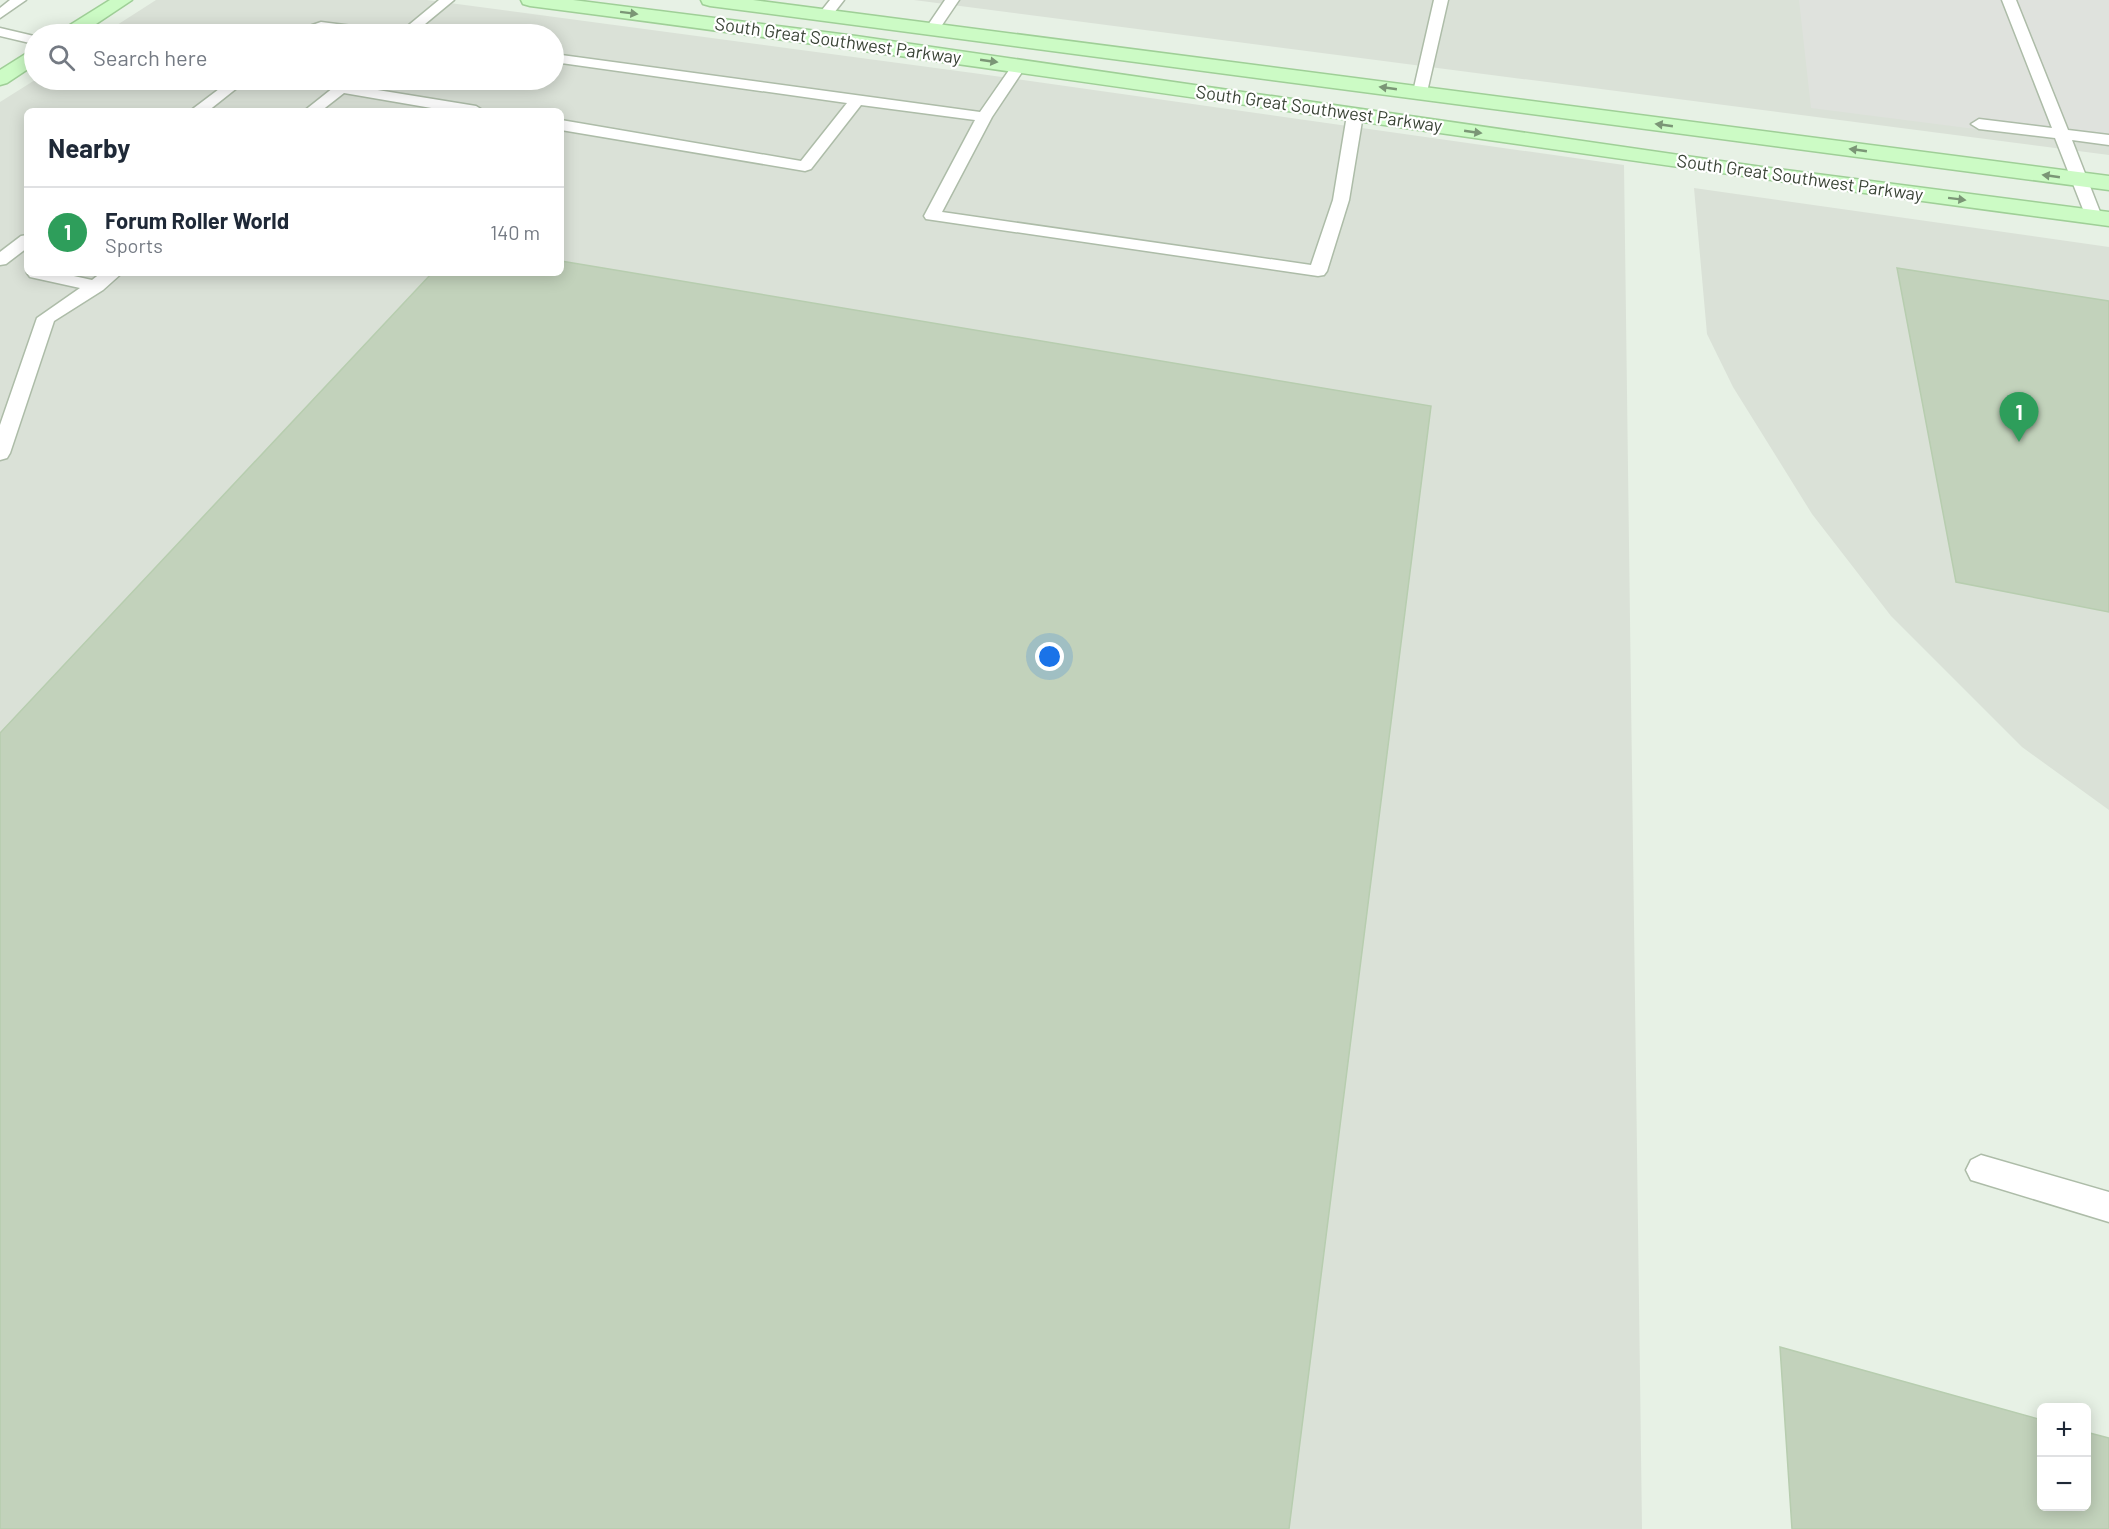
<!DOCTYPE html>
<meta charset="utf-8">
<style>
body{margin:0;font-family:Barlow,sans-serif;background:#f2f2f3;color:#1f2937}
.controls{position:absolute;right:18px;bottom:18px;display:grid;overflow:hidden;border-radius:9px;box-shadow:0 3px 15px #0003}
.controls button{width:54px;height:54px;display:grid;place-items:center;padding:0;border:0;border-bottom:2px solid #e0e1e3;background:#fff;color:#1f2937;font:30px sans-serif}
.you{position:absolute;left:1050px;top:657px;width:21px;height:21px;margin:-15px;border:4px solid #fff;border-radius:50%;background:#1a73e8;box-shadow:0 0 0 9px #1a73e833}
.badge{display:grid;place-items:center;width:39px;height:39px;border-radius:50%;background:#7c3aed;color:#fff;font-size:20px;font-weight:700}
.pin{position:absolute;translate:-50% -50px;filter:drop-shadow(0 2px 3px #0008)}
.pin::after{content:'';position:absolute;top:32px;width:21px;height:18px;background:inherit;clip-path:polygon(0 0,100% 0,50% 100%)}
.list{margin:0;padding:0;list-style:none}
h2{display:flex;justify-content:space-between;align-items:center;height:78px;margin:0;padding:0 24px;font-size:26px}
h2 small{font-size:20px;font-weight:400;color:#747a83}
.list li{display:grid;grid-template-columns:39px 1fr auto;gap:18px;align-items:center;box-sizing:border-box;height:90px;padding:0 24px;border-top:2px solid #e0e1e3}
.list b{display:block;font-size:22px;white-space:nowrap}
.list p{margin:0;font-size:20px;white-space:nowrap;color:#747a83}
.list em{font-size:20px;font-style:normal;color:#747a83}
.icon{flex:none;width:33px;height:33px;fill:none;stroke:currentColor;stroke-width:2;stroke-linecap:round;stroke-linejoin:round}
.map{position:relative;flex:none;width:2109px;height:1529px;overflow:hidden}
.search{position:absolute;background:#fff;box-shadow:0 3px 15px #0003;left:24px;top:24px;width:540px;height:66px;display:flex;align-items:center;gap:15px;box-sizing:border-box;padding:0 21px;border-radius:33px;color:#747a83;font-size:22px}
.panel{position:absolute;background:#fff;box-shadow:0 3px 15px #0003;left:24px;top:108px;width:540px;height:168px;border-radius:9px}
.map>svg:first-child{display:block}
.industrial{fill:#dae1d7;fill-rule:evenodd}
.parking{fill:#dfe2dd}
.building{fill:#c2d2bb;stroke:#b7cdaf;stroke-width:1.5}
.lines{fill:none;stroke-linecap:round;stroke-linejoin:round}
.lane-casing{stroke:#adbca8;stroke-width:3}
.secondary-casing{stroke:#9fcf97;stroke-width:3}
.lane{fill:#fff;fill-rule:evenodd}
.secondary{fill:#ccfbc5;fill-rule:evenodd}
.oneway{fill:#7b9676}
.labels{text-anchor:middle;stroke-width:4.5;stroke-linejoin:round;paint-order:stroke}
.far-street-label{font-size:18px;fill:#394335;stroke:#fff}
</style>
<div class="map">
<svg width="2109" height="1529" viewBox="0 0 2109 1529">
<rect width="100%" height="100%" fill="#e7f1e5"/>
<path class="industrial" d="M 156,0 L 427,0 L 973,73 L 1624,165 L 1642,1529 L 0,1529 L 0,102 L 35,80 L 554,80 L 554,34 L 103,34 ZM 27,111 L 561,111 L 561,273 L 27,273 Z
M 914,0 L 2109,0 L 2109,155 Z
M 1694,188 L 2109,247 L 2109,810 L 2022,747 L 1891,616 L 1812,514 L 1733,387 L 1707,334 Z"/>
<path class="parking" d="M 1799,0 L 2109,0 L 2109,146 L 1811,108 Z"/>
<path class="building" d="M 561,261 L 1431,406 L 1289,1529 L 0,1529 L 0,733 L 432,273 L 561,273 Z
M 1897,268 L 2109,301 L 2109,612 L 1956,582 Z
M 1780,1347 L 2042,1420 L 2042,1506 L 2086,1506 L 2086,1432 L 2109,1438 L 2109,1529 L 1792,1529 Z"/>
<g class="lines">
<defs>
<path id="lane" d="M 10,0 L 26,0 L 0,18 L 0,8 Z
M 439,0 L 454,0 L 413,34 L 398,34 Z
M 830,0 L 844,0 L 830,18 L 820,18 L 818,15 Z
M 945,0 L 959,0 L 938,31 L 928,31 L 926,28 Z
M 1434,0 L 1448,0 L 1427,92 L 1420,96 L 1413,92 Z
M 2002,0 L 2016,0 L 2068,130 L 2109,135 L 2109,145 L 2072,140 L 2102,217 L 2100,220 L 2094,222 L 2086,217 L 2055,138 L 1979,129 L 1971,124 L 1979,119 L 2052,128 Z
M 321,22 L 384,30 L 391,34 L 355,34 L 322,30 L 311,34 L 293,34 L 295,31 Z
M 0,28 L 34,36 L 34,44 L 0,36 Z
M 554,54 L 980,112 L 1014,63 L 1024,63 L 1026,66 L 992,117 L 942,212 L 1311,265 L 1333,200 L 1347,115 L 1355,110 L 1363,115 L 1349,200 L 1327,271 L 1324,275 L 1318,276 L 926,219 L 924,216 L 975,120 L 861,105 L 811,169 L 805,171 L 561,130 L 561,120 L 801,161 L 847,103 L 554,62 Z
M 231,80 L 247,80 L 208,111 L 190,111 Z
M 343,80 L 358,80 L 353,86 L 476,106 L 484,111 L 449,111 L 344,93 L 321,111 L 304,111 Z
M 27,235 L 27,248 L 6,264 L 0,265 L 0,252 L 21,236 Z
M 27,273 L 60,273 L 92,280 L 101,273 L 122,273 L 103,290 L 54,321 L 10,453 L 7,458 L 0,460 L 0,425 L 37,318 L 80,288 L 30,277 Z
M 1981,1155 L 2109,1192 L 2109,1222 L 1971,1180 L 1966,1170 L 1971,1160 Z"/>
<path id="secondary" d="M 110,0 L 132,0 L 81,34 L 59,34 L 62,30 Z
M 521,0 L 573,0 L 856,36 L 1762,167 L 2109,212 L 2109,226 C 1582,157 1057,74 530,6 L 523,4 Z
M 701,0 L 753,0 L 2109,176 L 2109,190 L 710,6 L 703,4 Z
M 34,51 L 34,65 L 7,83 L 0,85 L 0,70 L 27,53 Z"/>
</defs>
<use href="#lane" class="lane-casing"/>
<use href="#secondary" class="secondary-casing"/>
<use href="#lane" class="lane"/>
<use href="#secondary" class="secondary"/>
</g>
<defs><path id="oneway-solid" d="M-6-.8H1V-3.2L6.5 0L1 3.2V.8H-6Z" transform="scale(1.5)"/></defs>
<g class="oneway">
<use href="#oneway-solid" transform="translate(629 13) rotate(7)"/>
<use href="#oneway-solid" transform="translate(989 61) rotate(8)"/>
<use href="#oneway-solid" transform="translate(1388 88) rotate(-172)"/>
<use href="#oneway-solid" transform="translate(1664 125) rotate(-172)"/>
<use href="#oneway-solid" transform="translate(1473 132) rotate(8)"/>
<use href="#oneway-solid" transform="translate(1858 150) rotate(-172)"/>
<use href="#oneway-solid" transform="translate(2051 176) rotate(-172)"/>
<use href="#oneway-solid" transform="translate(1957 199) rotate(7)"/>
</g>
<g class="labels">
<g class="far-street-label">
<text transform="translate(838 41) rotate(8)" y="6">South Great Southwest Parkway</text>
<text transform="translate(1319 109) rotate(8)" y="6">South Great Southwest Parkway</text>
<text transform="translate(1800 178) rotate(8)" y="6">South Great Southwest Parkway</text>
</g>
</g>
</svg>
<div class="controls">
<button>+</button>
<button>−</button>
</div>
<div class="you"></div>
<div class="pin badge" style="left:2019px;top:442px;background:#2e9e5b">1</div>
<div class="search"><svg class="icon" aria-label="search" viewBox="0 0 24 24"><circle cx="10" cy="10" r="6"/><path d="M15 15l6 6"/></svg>Search here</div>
<section class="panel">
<h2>Nearby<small></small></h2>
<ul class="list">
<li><span class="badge" style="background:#2e9e5b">1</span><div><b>Forum Roller World</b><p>Sports</p></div><em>140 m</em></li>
</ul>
</section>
</div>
